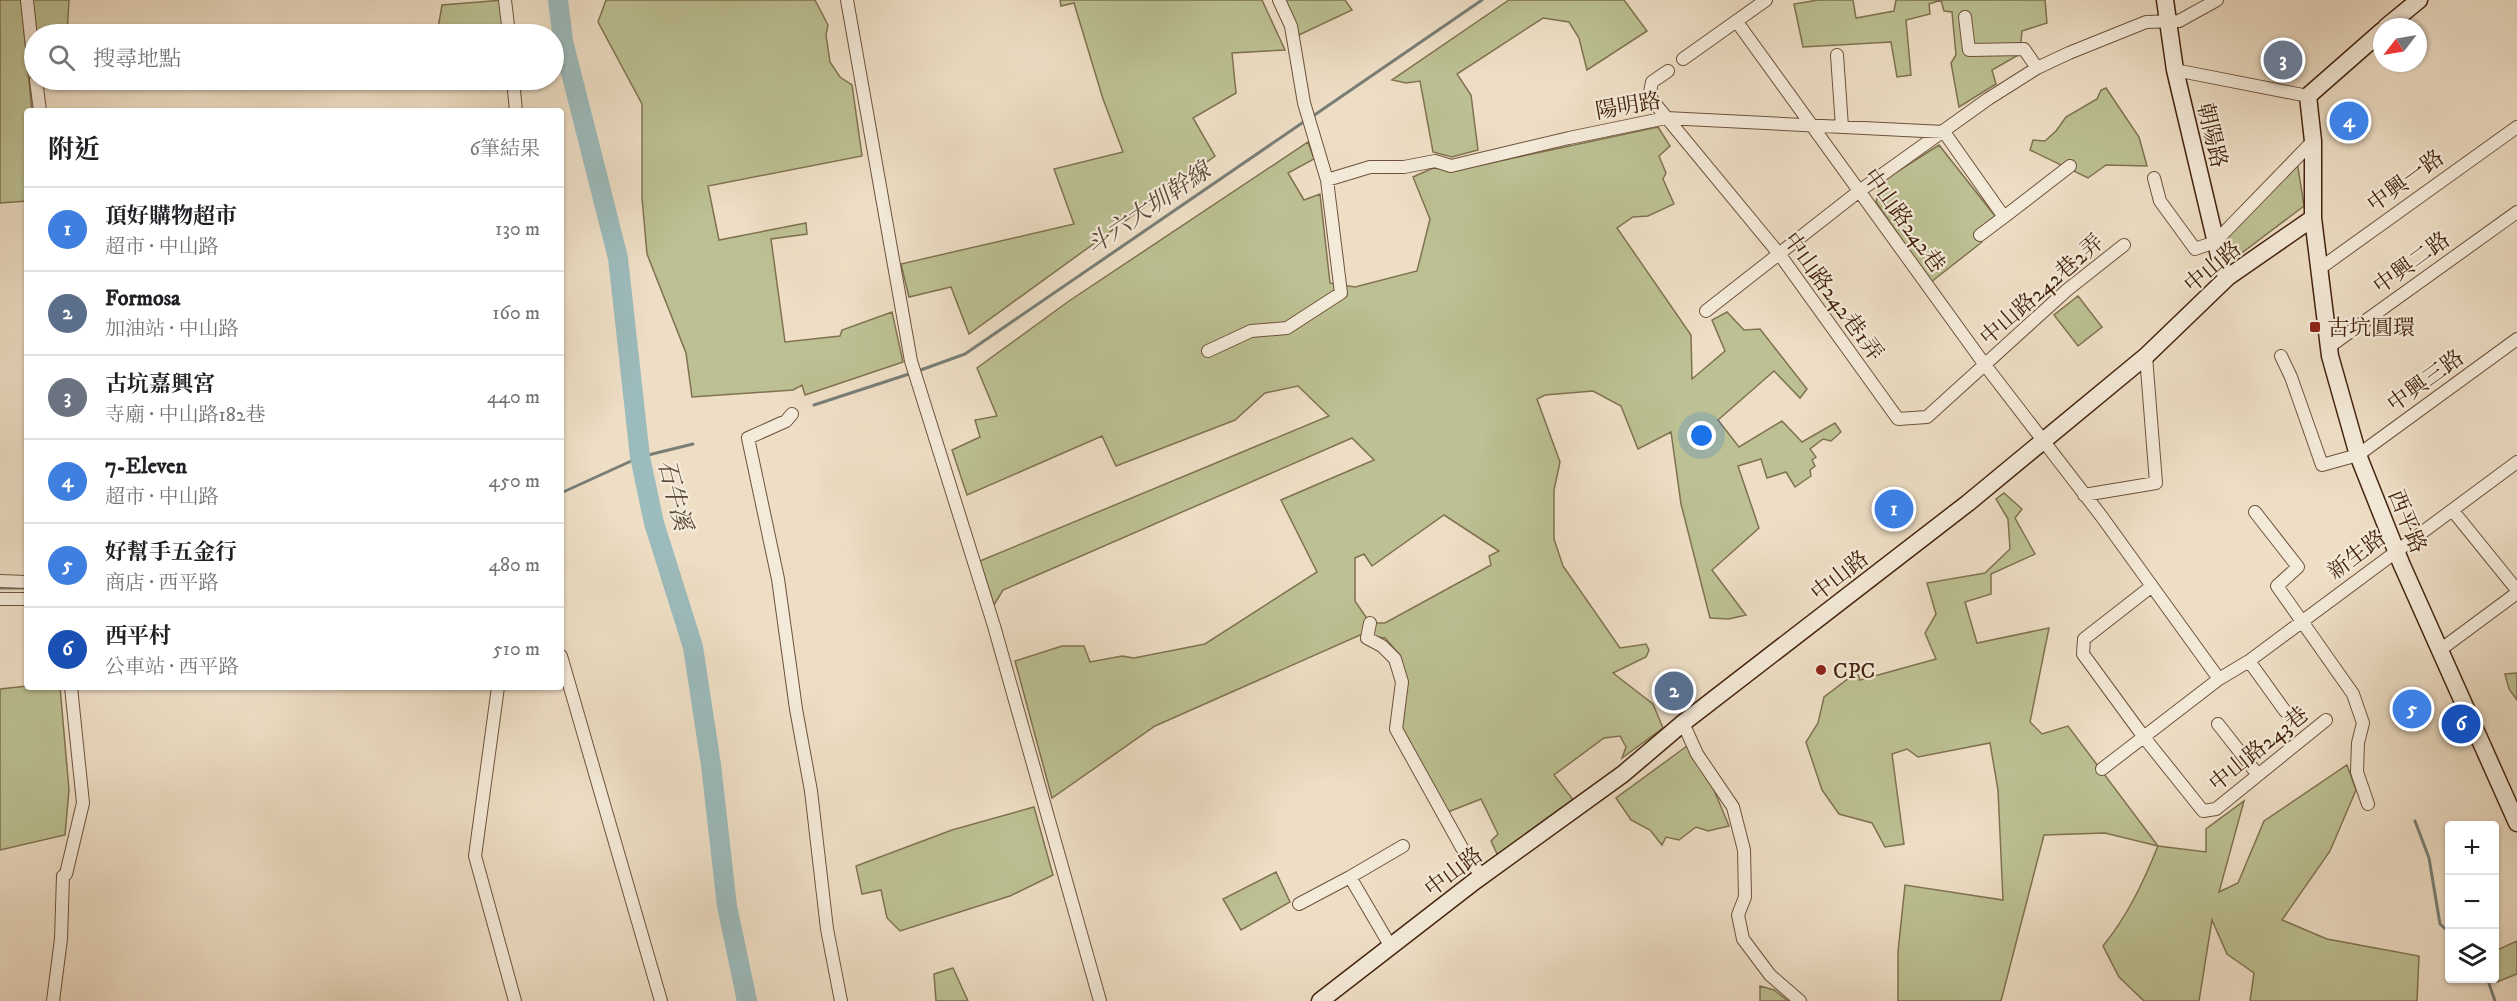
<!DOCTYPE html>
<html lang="zh-TW">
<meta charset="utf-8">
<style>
body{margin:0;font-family:"IM FELL DW Pica","Noto Serif TC",serif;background:#f6f6f6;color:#202124}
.controls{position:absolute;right:18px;bottom:18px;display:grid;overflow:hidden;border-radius:6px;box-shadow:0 2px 4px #0004}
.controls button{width:54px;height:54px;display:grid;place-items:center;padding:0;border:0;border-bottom:2px solid #e0e0e0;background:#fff;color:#202124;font:30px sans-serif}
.compass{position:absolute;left:2373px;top:18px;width:54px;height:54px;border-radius:50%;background:#fff;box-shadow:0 2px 4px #0004;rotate:239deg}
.you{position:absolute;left:1702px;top:436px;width:21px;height:21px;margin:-15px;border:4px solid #fff;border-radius:50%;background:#1a73e8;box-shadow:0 0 0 9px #1a73e833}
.badge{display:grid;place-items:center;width:39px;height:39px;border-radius:50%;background:#8f2418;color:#fff;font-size:20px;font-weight:700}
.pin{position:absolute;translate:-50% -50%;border:3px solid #fff;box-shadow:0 2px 6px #0006}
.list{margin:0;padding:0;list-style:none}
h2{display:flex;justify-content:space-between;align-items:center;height:78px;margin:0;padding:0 24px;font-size:26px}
h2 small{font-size:20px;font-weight:400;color:#757577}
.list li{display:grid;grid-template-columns:39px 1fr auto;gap:18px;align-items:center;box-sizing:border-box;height:84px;padding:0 24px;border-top:2px solid #e0e0e0}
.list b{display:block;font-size:22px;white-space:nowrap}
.list p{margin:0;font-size:20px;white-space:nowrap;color:#757577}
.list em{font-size:20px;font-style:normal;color:#757577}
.icon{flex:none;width:33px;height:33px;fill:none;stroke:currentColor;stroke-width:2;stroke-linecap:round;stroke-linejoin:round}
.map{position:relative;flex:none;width:2517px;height:1001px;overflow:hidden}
.search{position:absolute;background:#fff;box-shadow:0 2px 4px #0004;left:24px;top:24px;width:540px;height:66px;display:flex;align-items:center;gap:15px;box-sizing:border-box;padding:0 21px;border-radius:33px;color:#757577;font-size:22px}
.panel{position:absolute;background:#fff;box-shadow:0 2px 4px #0004;left:24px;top:108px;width:540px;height:582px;border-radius:6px}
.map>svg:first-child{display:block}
.green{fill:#bcc092;stroke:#807250;stroke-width:1.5;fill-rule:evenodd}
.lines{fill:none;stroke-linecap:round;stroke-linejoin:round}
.stream{stroke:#797e76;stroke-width:3}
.river{stroke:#9cbbbc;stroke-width:20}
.street-casing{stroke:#6e523b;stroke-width:14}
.secondary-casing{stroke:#44230d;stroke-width:19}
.street{stroke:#f4ead9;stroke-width:12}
.secondary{stroke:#f4ead9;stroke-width:16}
.poi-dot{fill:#8f2418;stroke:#f4ead9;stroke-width:2}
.labels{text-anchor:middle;stroke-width:4.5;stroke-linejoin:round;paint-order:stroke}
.street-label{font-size:22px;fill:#44230d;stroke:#f4ead9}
.poi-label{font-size:22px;fill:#44230d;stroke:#f4ead9;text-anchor:start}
.water-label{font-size:24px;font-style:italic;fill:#5a4939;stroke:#f4ead9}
</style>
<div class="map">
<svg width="2517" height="1001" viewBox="0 0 2517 1001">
<rect width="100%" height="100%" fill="#eedec5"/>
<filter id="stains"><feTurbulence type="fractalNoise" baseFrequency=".00333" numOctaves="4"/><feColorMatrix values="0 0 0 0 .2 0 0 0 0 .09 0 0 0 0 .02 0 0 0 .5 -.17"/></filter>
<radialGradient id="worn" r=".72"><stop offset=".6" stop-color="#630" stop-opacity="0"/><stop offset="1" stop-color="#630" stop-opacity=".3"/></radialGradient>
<path class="green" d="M 0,0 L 21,0 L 32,111 L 27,111 L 27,201 L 0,203 Z
M 32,0 L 69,0 L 67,34 L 36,34 Z
M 503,0 L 506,34 L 437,34 L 442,5 Z
M 606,0 L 815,0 L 828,25 L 826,35 L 830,62 L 840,77 L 852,85 L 862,156 L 708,186 L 719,240 L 806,223 L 807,234 L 771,239 L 785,342 L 840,336 L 842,330 L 892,312 L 903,362 L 805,395 L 802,385 L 793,390 L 692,397 L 686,353 L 647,254 L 642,198 L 642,104 L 598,22 Z
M 1060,0 L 1262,0 L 1285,50 L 1232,53 L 1236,93 L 1193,118 L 1215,156 L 969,334 L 951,287 L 909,297 L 901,264 L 1074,224 L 1054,169 L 1123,152 L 1103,99 L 1074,3 L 1061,6 Z
M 1284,0 L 1345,0 L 1352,10 L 1299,35 Z
M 1509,0 L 1624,0 L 1647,31 L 1587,70 L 1579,38 L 1569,22 L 1543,18 L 1457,74 L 1471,95 L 1478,150 L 1452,157 L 1433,152 L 1420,81 L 1406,83 L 1392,80 Z
M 1818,0 L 1853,0 L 1856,18 L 1894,11 L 1896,0 L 2045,0 L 2047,23 L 2022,31 L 2020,54 L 1992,70 L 1996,84 L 1959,107 L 1951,63 L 1956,55 L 1952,12 L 1944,11 L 1941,0 L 1929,4 L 1930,14 L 1906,20 L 1911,75 L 1897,77 L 1891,42 L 1803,47 L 1794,4 Z
M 2106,88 L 2139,137 L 2147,166 L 2106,165 L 2088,178 L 2030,150 L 2033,140 L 2045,141 L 2056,131 L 2066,117 L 2097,99 L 2101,90 Z
M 1658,127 L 1670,146 L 1659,156 L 1666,173 L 1663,179 L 1674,204 L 1648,216 L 1633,217 L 1617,228 L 1691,335 L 1692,379 L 1725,351 L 1712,320 L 1727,312 L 1744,330 L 1760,329 L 1807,389 L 1800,398 L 1774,371 L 1718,420 L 1739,447 L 1782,421 L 1802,442 L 1835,423 L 1841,432 L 1831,441 L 1823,439 L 1810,449 L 1816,457 L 1812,460 L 1815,466 L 1810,470 L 1811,476 L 1795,487 L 1786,472 L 1767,478 L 1761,459 L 1738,466 L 1759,528 L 1712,570 L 1746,615 L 1729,619 L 1710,618 L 1681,504 L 1671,432 L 1638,449 L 1621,406 L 1593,391 L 1545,395 L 1537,399 L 1560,462 L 1554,490 L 1554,539 L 1563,566 L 1620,648 L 1646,644 L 1649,650 L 1646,657 L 1613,673 L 1653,704 L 1663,728 L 1622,758 L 1626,747 L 1620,736 L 1604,738 L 1554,775 L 1574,801 L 1499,858 L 1491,841 L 1498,834 L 1481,799 L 1448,812 L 1402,728 L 1407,681 L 1400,655 L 1385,638 L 1360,635 L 1155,726 L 1052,798 L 1015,661 L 1062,646 L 1084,646 L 1090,662 L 1122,656 L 1134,658 L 1205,644 L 1317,572 L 1281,500 L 1374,460 L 1352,438 L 1003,590 L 994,605 L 980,561 L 1329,416 L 1298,386 L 1265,393 L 1235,420 L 1116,466 L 1102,436 L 967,495 L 952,450 L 980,437 L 975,420 L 997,416 L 977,368 L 1069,301 L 1308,142 L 1314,159 L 1288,173 L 1304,200 L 1320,194 L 1330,283 L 1355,287 L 1417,271 L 1430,219 L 1413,177 L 1433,168 L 1457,170 ZM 1444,515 L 1499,551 L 1489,556 L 1491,565 L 1385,623 L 1370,623 L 1355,601 L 1355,558 L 1364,554 L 1372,566 Z
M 1939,145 L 1995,216 L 1974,233 L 1982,242 L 1931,282 L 1876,202 L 1881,182 Z
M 2297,161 L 2304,206 L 2239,255 L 2228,255 L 2223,240 Z
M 2078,296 L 2102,327 L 2078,346 L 2054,315 Z
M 2004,493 L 2022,509 L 2015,518 L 2035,554 L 1991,574 L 1991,594 L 1965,602 L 1977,643 L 2049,628 L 2030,722 L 2042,734 L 2068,726 L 2158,846 L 2206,852 L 2206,829 L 2244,801 L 2219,892 L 2238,883 L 2264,821 L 2347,765 L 2356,790 L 2330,851 L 2282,920 L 2327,939 L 2419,956 L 2417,1001 L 2250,1001 L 2254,973 L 2227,954 L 2212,920 L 2199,1001 L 2144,1001 L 2119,977 L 2103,946 C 2128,915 2143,883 2158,846 L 2105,833 L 2044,835 L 2001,1001 L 1898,1001 L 1898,952 L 1905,885 L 2003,900 L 1998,790 L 1990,743 L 1918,757 L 1907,749 L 1892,754 L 1904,844 L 1885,847 L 1872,823 L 1839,814 L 1822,790 L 1806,742 L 1818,723 L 1824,697 L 1857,672 L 1860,680 L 1936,659 L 1925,633 L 1936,614 L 1927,583 L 1985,573 L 2010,549 L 2008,519 L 1996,499 Z
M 2517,673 L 2517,700 L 2509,689 L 2505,674 Z
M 27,686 L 60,687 L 69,790 L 65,835 L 0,850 L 0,689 Z
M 1687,746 L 1714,790 L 1729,826 L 1708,831 L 1696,827 L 1679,840 L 1666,837 L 1662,845 L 1650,830 L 1631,820 L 1616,798 Z
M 1034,807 L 1053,875 L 1010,896 L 900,931 L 887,918 L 881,890 L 862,894 L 856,866 L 952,830 Z
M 1276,872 L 1290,902 L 1241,930 L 1223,899 Z
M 2517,941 L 2517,974 L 2497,982 L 2495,976 L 2495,951 Z
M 953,968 L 968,1001 L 936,1001 L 934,974 Z
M 1760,986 L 1774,990 L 1788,1001 L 1760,1001 Z"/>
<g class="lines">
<path class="stream" d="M 1313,116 L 1482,0
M 918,371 L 965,354 L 1305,121
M 814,405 L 912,373
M 561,493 L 640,457 L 693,444
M 0,588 L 27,588
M 2415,821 L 2429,858 L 2440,924 L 2450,933
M 2487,978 L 2495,1001"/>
<path class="river" d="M 558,0 L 563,41 L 618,258 L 640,457 L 654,523 L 693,647 L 711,765 L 727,906 L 747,1001"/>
<defs>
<path id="street" d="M 27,0 L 34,66
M 505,0 L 509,34
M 847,0 L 911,361 L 994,626 L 1100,1001
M 1965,17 L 1969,50 L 2024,49 L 2037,68
M 1737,22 L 1985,365 L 2102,517 L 2219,679
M 1837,55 L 1842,127
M 1683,59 L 1766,0
M 2175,70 L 2308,96
M 1668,71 L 1652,82 L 1650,92 L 1652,100 L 1780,255 L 1898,419 L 1927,417 L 2067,290 L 2124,245
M 36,80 L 40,111
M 513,80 L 516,111
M 2154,178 L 2160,201 L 2195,249 L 2215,242 L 2313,141
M 1327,180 L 1370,167 L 1404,167 L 1435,161 L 1451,166 L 1569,138 L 1666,118 L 1944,132 L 2004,217 L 2070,166
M 1980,235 L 2004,217
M 2319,269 L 2517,127
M 1706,311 L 1858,192 L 1988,99 L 2037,68 L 2069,53 L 2146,22 L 2179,21 L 2217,0
M 2329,347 L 2517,212
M 1208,351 L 1251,331 L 1287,328 L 1341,293 L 1327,180 L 1304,103 L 1291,26 L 1279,0
M 2281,356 L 2291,377 L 2322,465 L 2358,455 L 2517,339
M 792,414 L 786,421 L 748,438 L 778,579 L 796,709 L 811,791 L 827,929 L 841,1001
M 2084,495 L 2156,483 L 2146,356
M 2453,511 L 2517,590
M 2255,512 L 2298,567 L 2277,586 L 2353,694 L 2363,723 L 2358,743 L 2357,772 L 2368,804
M 0,581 L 27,582
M 2152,586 L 2084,639 L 2083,654 L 2143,736 L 2203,811 L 2216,809 L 2326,720
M 0,599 L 27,599
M 1370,623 L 1367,638 L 1382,646 L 1395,659 L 1402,682 L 1396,729 L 1462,848 L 1482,877
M 2440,650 L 2517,593
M 561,656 L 661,1001
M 2249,661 L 2285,711
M 498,687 L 475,856 L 515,1001
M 1683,723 L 1697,754 L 1733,807 L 1744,850 L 1745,897 L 1738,915 L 1743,939 L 1770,975 L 1800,1001
M 2218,724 L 2258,775
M 2102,769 L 2219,679 L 2249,661 L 2517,462
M 1350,877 L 1403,846
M 1299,904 L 1350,877 L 1391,947
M 53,1001 L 61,939 L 63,876 L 66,874 L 83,803 L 71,687"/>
<path id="secondary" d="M 2165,0 L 2175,70 L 2222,268 L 2228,277
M 2386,27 L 2419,0
M 2382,31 L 2308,96 L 2313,141 L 2313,218 L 2330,356 L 2358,455 L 2401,563 L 2517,823
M 1320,1001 L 1475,881 L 1623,774 L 1683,723 L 1968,503 L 2146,356 L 2228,277 L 2313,218"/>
</defs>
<use href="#street" class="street-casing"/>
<use href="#secondary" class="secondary-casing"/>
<use href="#street" class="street"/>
<use href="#secondary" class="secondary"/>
</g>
<g class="poi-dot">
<rect x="2309" y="321" width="12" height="12" rx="3"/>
<circle cx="1821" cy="670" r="6"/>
</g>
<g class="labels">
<g class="street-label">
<text transform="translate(1628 105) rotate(-10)" y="8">陽明路</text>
<text transform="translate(2213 135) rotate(77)" y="8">朝陽路</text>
<text transform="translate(2405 180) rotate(-36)" y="8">中興一路</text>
<text transform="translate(1905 220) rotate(54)" y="8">中山路242巷</text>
<text transform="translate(2411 262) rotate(-36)" y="8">中興二路</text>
<text transform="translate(2212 266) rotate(-40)" y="8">中山路</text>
<text transform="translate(2041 289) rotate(-41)" y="8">中山路242巷2弄</text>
<text transform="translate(1834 296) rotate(54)" y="8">中山路242巷1弄</text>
<text transform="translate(2425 380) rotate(-36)" y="8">中興三路</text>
<text transform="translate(2408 521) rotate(68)" y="8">西平路</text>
<text transform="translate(2356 554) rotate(-37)" y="8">新生路</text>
<text transform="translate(1839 575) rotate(-38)" y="8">中山路</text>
<text transform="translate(2258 748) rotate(-39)" y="8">中山路243巷</text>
<text transform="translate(1453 871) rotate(-37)" y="8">中山路</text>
</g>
<g class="poi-label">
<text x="2327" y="335">古坑圓環</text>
<text x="1833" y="678">CPC</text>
</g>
<g class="water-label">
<text transform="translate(1148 208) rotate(-34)" y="8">斗六大圳幹線</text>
<text transform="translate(675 495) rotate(76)" y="8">石牛溪</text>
</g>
</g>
<rect width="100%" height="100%" filter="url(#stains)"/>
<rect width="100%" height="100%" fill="url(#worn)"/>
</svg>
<div class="controls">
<button>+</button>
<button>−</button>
<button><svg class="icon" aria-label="layers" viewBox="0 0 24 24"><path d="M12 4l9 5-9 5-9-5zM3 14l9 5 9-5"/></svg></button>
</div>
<svg class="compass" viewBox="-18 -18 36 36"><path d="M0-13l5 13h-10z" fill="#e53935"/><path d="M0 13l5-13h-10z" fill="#757577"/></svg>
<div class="you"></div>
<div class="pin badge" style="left:1894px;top:509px;background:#3f7fe0">1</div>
<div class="pin badge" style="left:1674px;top:691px;background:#5c6f8a">2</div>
<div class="pin badge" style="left:2283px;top:60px;background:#6b7280">3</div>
<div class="pin badge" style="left:2349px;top:121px;background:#3f7fe0">4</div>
<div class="pin badge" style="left:2412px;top:709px;background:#3f7fe0">5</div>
<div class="pin badge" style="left:2461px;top:724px;background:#1a4fb4">6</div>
<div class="search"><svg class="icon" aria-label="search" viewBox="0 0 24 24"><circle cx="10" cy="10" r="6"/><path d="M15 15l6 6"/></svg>搜尋地點</div>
<section class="panel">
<h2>附近<small>6筆結果</small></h2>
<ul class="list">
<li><span class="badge" style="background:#3f7fe0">1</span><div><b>頂好購物超市</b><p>超市 · 中山路</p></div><em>130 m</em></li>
<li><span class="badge" style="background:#5c6f8a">2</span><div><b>Formosa</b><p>加油站 · 中山路</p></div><em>160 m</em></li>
<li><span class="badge" style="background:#6b7280">3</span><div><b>古坑嘉興宮</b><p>寺廟 · 中山路182巷</p></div><em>440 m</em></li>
<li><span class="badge" style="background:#3f7fe0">4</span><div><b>7-Eleven</b><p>超市 · 中山路</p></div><em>450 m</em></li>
<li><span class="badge" style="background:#3f7fe0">5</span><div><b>好幫手五金行</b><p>商店 · 西平路</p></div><em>480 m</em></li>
<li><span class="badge" style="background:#1a4fb4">6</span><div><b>西平村</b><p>公車站 · 西平路</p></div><em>510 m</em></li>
</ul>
</section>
</div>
